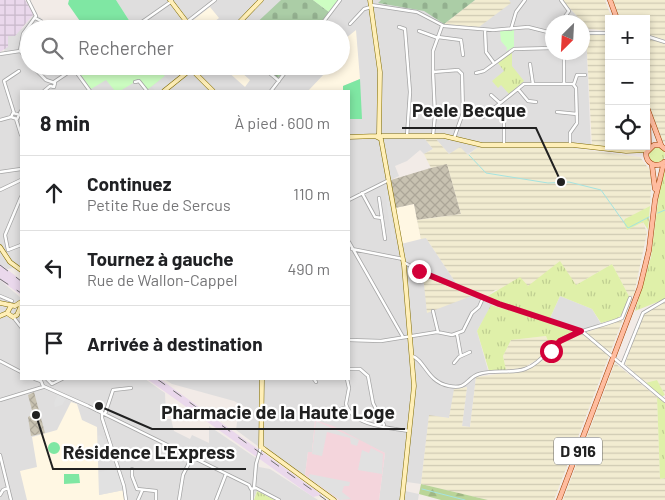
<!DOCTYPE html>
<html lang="fr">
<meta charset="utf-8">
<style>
body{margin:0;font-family:Barlow,sans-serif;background:#f6f6f6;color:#202124}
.controls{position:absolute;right:15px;top:15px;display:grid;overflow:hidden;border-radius:0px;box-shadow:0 2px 8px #0003}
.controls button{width:45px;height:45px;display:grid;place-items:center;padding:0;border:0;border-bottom:1px solid #e0e0e0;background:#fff;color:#202124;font:25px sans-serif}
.compass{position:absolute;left:545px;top:15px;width:45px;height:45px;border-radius:50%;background:#fff;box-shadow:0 2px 8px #0003;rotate:204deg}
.stop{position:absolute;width:15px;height:15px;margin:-11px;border:4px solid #d20039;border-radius:50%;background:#fff}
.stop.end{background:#d20039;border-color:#fff;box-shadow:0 1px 5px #0008}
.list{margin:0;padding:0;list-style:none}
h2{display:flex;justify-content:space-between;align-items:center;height:65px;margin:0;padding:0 20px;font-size:21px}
h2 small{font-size:16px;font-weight:400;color:#757577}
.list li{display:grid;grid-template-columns:32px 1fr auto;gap:15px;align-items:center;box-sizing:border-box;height:75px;padding:0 20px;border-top:1px solid #e0e0e0}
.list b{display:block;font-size:19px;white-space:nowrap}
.list p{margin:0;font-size:16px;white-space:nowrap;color:#757577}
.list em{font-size:16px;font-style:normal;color:#757577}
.icon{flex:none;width:28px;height:28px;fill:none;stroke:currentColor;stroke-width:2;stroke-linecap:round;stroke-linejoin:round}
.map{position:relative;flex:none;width:665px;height:500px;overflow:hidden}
.search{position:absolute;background:#fff;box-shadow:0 2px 8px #0003;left:20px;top:20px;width:330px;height:55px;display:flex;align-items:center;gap:12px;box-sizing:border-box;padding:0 18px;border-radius:28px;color:#757577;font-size:19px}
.panel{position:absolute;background:#fff;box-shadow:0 2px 8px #0003;left:20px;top:90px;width:330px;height:290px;border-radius:0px}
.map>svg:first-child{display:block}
.residential{fill:#dfdede;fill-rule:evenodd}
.commercial{fill:#f4d5dc}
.industrial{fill:url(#industrial-grid)}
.education{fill:#fff7e3}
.railway{fill:#ead8ec}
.construction{fill:url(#construction-cross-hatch)}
.farmland{fill:url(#farmland-rules)}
.grass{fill:url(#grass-tufts)}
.forest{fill:url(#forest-firs)}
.cemetery{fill:url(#cemetery-stones)}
.park{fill:#cdfec2}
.pitch{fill:#7fe7a3}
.parking{fill:#e1e1e1}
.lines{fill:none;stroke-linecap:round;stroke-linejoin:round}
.stream{stroke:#a4e3e0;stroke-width:1}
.street-casing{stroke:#a5a5a5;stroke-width:4}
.secondary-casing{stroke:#806b00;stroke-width:5}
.primary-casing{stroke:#9e3f00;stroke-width:5.5}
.street{stroke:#fff;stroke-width:2.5}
.secondary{stroke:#ffefb8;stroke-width:4}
.primary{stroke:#ffbc9f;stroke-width:4.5}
.rail{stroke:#6f6f6f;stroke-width:1;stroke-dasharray:10 10;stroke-linecap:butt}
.route{stroke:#d20039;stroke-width:6}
.labels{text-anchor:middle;stroke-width:4.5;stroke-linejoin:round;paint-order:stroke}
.shield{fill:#fff;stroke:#646464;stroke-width:1}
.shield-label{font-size:16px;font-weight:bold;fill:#212121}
.leader{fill:none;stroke:#212121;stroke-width:2}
.callout-dot{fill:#212121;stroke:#fff;stroke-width:2}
.callout-label{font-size:19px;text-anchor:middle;font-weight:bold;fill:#212121;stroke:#fff;stroke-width:4.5;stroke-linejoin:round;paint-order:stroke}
</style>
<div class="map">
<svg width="665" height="500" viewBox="0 0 665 500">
<defs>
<pattern id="industrial-grid" width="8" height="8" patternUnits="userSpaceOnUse" patternTransform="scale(1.25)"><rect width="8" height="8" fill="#ead8ec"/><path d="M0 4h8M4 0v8" fill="none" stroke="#c8b9ca"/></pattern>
<pattern id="construction-cross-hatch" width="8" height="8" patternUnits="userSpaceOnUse" patternTransform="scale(1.25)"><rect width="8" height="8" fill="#c8c2b1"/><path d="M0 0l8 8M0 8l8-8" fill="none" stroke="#aca698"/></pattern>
<pattern id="farmland-rules" width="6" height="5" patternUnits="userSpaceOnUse" patternTransform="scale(1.25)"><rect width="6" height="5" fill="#f2ecd1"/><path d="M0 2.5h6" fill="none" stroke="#cfcab3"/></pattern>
<pattern id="grass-tufts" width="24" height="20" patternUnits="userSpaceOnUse" patternTransform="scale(1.25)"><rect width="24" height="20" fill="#dff0a9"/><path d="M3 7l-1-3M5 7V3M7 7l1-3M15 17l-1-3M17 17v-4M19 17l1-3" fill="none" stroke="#bfce91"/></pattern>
<pattern id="forest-firs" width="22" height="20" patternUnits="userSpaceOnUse" patternTransform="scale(1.25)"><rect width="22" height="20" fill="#bad598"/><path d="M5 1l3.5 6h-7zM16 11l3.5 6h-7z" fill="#a0b783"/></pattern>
<pattern id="cemetery-stones" width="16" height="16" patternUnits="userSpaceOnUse" patternTransform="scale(1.25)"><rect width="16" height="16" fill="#abcda6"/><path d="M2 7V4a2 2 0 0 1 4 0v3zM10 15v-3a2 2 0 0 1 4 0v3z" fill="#93b08f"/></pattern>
</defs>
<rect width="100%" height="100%" fill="#f2ebe7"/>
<path class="residential" d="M 116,0 L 562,0 L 589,29 L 589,35 L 586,34 L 591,149 L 478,147 L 467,155 L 449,154 L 436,139 L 425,139 L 433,149 L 424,154 L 420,150 L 407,161 L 395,166 L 399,176 L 391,180 L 421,238 L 426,238 L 458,286 L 457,289 L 424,275 L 427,312 L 476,293 L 494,301 L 477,331 L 489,374 L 476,377 L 470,427 L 462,426 L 467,387 L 455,389 L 449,418 L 429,416 L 421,484 L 407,482 L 405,491 L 419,494 L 418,500 L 379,500 L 385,453 L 315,421 L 312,452 L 308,452 L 305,475 L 302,479 L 236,430 L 238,415 L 247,417 L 249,409 L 234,401 L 172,384 L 164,379 L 349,379 L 349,91 L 21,91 L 21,272 L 13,268 L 7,269 L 0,264 L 0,52 L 4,52 L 8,36 L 23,28 L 34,14 L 40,17 L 48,29 L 29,29 L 29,66 L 341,66 L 341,29 L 127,29 L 132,25 ZM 552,22 L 582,22 L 582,52 L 552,52 Z
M 0,280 L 21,298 L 21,379 L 145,379 L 165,393 L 166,419 L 171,419 L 174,431 L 190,439 L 192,435 L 209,443 L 209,426 L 259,460 L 259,467 L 270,469 L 318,500 L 275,500 L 257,491 L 253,500 L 0,500 Z
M 560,296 L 592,309 L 601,324 L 581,330 L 550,318 Z"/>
<path class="commercial" d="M 315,420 L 333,426 L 385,453 L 379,500 L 339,500 L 305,475 L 308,452 L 312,452 Z"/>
<path class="industrial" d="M 0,0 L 25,0 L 34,14 L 15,36 L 8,36 L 8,47 L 0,52 Z"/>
<path class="education" d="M 210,7 L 219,18 L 205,29 L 197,29 L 192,21 Z
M 356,30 L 360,79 L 343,86 L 343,91 L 308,91 L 325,73 L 320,66 L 341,66 L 341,34 L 346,38 Z
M 223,66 L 246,66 L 241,72 L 250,80 L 245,87 L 227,71 L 225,72 Z
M 414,204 L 421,239 L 401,244 L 395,208 Z
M 71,402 L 77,404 L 82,420 L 97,427 L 99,495 L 124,490 L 124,500 L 27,500 L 20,471 L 37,467 L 32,437 L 57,430 Z"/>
<path class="railway" d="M 0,264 L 21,280 L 21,295 L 0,280 Z
M 147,379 L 160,379 L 322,495 L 313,497 Z"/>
<path class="construction" d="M 447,163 L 461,214 L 417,220 L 414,204 L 395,208 L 391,180 Z
M 34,392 L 45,433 L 31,436 L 28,417 L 33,414 L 28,395 Z"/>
<path class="farmland" d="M 475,0 L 509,0 L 511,3 L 479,27 L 444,24 Z
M 562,0 L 605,0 L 612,19 L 609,19 L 609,31 L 589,29 Z
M 613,0 L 665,0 L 665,40 L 646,34 L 646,19 L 620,19 Z
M 586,34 L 609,35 L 609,146 L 641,148 L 592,146 Z
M 646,38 L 665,43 L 665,144 L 658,135 L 646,95 Z
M 425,139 L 436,139 L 449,154 L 460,147 L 468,155 L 478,147 L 564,147 L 640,157 L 652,173 L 650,206 L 644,209 L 643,222 L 647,233 L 634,294 L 630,298 L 612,264 L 576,285 L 527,286 L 495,290 L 486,297 L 458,286 L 426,238 L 421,239 L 417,220 L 461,214 L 447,164 L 431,168 L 424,154 L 433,149 Z
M 423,275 L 457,289 L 474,295 L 427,313 Z
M 665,302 L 665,395 L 657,380 L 645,383 L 625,364 L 643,314 Z
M 623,319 L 554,500 L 488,500 L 421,484 L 429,415 L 449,418 L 454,389 L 467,387 L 462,426 L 470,427 L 476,377 L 527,370 L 546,358 L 562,341 Z
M 546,336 L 551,349 L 542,357 L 523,368 L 506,370 L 503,356 L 511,340 Z
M 615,363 L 657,397 L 660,479 L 665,478 L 665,500 L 563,500 Z"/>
<path class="grass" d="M 512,52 L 512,66 L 524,81 L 509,94 L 501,85 L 498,88 L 492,81 L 504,71 L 498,63 Z
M649 155a8 8 0 1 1 16 0a8 8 0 1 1-16 0Z
M 665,167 L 665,299 L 635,311 L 651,257 L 661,178 Z
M 650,206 L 648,230 L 643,222 L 627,230 L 624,223 L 625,219 Z
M 560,261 L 576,285 L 612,264 L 630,298 C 623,318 621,318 601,323 L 592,309 L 560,296 L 550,318 L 486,297 L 520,277 L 528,286 Z
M 491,305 L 544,320 L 573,332 L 561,338 L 551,349 L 546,336 L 511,340 L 503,356 L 506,370 L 489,371 L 477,331 Z
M 657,380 L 665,395 L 661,397 L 645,383 Z
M 657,397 L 665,403 L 665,478 L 660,479 Z
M 257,491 L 275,500 L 254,500 Z"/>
<path class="forest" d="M 421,484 L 488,500 L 441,500 L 419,494 Z"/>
<path class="cemetery" d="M 281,0 L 313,0 L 329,12 L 316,29 L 250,29 Z
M 381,0 L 475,0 L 444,24 L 424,11 L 378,3 Z
M 262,66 L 288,66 L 278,78 Z"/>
<path class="park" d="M 313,0 L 338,0 L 329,12 Z
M 514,30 L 514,47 L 506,51 L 507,48 L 501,41 L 500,31 Z
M 82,66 L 160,66 L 160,71 L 165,76 L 147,90 L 138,80 L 120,91 L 115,91 L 106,80 L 91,89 L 81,75 L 80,68 Z"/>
<path class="pitch" d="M 69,0 L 116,0 L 132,25 L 127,29 L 83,29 L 82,24 L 68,4 Z
M 360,79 L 362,119 L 349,119 L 349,91 L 343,91 L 343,86 Z
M48 448a6 6 0 1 1 12 0a6 6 0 1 1-12 0Z
M 64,474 L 79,474 L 80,483 L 64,484 Z"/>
<path class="parking" d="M 35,66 L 42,66 L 57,78 L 49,79 Z
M 178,74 L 181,75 L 160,91 L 156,91 L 152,87 L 165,76 L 170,81 Z
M 387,191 L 395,238 L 392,240 L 385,192 Z
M 58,394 L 66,398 L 62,405 L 55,407 L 54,403 Z
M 316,421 L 359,440 L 357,446 L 351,444 L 350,438 L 327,432 L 322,456 L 312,454 Z
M 100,435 L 103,438 L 109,460 L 98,461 L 98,436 Z
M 371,448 L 383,454 L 382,474 L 358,470 L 362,450 L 369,453 Z
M 117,468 L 124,490 L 99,495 L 99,472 Z
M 309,474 L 350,482 L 349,486 L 344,486 L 342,492 L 351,499 L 340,500 L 309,478 Z"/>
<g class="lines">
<path class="stream" d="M 469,155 L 486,173 L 548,183 L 569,182 L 601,190 L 628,228 L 649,217
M 658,213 L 665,210
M 422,489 L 465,500"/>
<defs>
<path id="street" d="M 28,0 L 36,16 L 23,34 L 20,50 L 29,63
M 561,0 L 569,11 L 561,22
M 371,5 L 417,12 L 444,26 L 493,30 L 528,27 L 552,33
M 35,18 L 41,21 L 46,29
M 188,21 L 215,0
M 350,24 L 364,9 L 371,7
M 399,27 L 405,29 L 410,92 L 407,136
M 132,29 L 172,1
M 318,29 L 340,0
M 511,29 L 516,12 L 525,0
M 485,30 L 486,52 L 494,63
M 419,31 L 438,38
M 582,33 L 609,33
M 646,36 L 665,42
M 438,37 L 461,40 L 463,55
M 564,52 L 564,83
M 0,54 L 20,51
M 530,64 L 533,84
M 32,66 L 46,80 L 55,83 L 54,87 L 50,86 L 44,91
M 261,66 L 279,81
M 74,69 L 90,91
M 433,72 L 433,51 L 442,26
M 476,73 L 484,71 L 514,49 L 552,48
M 196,74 L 207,66
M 54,82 L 78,66
M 135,82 L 139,81 L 147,91
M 574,84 L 577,75 L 585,75
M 518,89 L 528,101 L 536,102
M 271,91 L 290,66
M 491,95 L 500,103
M 495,107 L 504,119 L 504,145
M 557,112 L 577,114
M 14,113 L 4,81 L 19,71
M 11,117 L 17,119 L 21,111
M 483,117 L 524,84 L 573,84 L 576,88 L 577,123 L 570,133 L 570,145
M 16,119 L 21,135
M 0,120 L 11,117 L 13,113 L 17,114
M 433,136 L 435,115 L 433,72 L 458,70 L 462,74 L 463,113 L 454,138
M 0,172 L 21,169
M 0,190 L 21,180
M 362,193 L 375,217 L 382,218
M 379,198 L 385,239
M 349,200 L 389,180
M 349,242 L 403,337
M 352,249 L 403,259
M 8,250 L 5,235 L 21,197
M 8,250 L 21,245
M 403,262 L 431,277 L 499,304 L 583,332 L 665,401
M 0,296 L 12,301
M 433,311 L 438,332
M 14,318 L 21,327
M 457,334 L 461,356
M 349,340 L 381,341 L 437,332 L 452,335 L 463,331 L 472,313 L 479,307 L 483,298
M 412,356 C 425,360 427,382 449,386 C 468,390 466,378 479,374 C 494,369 511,374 525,369 C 542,363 549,346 564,338 C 583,329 604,326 622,318 L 630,298
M 0,361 L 21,372
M 454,363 L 459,357 L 470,352
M 622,365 L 643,313 L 665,300
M 349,369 L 360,369 L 368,376 L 373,403 L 384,425
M 35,379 L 41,381
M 47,379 L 52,384
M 314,379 L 316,382
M 347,379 L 349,388 L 346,404 C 352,426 390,428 409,431
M 41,381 L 43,386 L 88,406 L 249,485 L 251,489 L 256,488 L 279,500
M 52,384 L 62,379
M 0,400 L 43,387
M 102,412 L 102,418 L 124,486 L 126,500
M 105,414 L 113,390 L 131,388
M 322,416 L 347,407
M 0,455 L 11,500
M 132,469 L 132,476 L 137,489 L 156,491 L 156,500
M 254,488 L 256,464 L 261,447
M 0,495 L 3,490 L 8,488
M 138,500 L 142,491
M 179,500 L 183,475 L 192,457
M 216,500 L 226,474
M 252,500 L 252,489"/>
<path id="secondary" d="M 170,0 L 192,29
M 370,0 L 380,72 L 379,134 L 377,137 L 381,139 L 404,265 L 414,386 L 402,500
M 233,29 L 261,0
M 194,68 L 194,72 L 213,91
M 164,91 L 195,66
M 382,136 L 444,136 L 482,145 L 573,145 L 626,151 L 647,150
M 349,137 L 377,136
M 0,247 L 10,262 L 21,270
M 0,303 L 15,306 L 21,302
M 11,306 L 7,313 L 13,317 L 17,315 L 21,306
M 0,316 L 7,313
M 262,379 L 261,447 L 264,449
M 264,449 L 334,500"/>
<path id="primary" d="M 610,0 L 617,19
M 646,105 L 661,145
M 648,121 L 649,147
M 663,163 C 655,168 646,163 646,153 L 654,145 L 660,145 L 665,149
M 652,165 L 655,189
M 559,500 L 640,287 L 649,250 L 655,200 L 664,162"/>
</defs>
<use href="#street" class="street-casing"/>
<use href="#secondary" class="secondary-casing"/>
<use href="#primary" class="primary-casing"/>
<use href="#street" class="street"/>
<use href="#secondary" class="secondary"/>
<use href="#primary" class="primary"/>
<path class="rail" d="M 0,265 L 21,281
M 0,279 L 21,293
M 157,379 L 326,500"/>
</g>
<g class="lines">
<path class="route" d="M 419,271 L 499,304 L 581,331 L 560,341 L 551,351"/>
</g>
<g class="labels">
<rect class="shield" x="554" y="437.5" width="48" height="27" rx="4"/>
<g class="shield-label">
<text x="578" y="457">D 916</text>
</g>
</g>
<path class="leader" d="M561 182L536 128H402M99 406L152 429H405M36 415L53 469H246"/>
<g class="callout-dot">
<circle cx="561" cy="182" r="5"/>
<circle cx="99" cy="406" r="5"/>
<circle cx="36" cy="415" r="5"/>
</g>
<g class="callout-label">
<text x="469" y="117">Peele Becque</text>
<text x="278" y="419">Pharmacie de la Haute Loge</text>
<text x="149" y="459">Résidence L'Express</text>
</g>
</svg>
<div class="controls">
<button>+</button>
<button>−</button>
<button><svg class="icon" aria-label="locate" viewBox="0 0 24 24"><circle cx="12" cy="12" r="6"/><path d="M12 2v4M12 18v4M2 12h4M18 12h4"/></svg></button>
</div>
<svg class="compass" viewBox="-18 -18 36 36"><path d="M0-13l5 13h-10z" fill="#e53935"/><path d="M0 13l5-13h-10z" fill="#757577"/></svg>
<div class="stop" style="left:551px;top:351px"></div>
<div class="stop end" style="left:419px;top:271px"></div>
<div class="search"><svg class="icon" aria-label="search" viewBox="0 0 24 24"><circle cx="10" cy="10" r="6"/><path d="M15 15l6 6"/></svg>Rechercher</div>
<section class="panel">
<h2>8 min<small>À pied · 600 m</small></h2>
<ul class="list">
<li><svg class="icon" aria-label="ahead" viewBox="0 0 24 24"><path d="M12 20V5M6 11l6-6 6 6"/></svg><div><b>Continuez</b><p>Petite Rue de Sercus</p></div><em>110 m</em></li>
<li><svg class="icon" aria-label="left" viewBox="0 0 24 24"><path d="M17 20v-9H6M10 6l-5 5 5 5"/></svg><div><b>Tournez à gauche</b><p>Rue de Wallon-Cappel</p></div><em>490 m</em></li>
<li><svg class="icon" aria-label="arrive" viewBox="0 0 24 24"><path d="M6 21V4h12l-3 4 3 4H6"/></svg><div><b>Arrivée à destination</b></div></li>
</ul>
</section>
</div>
